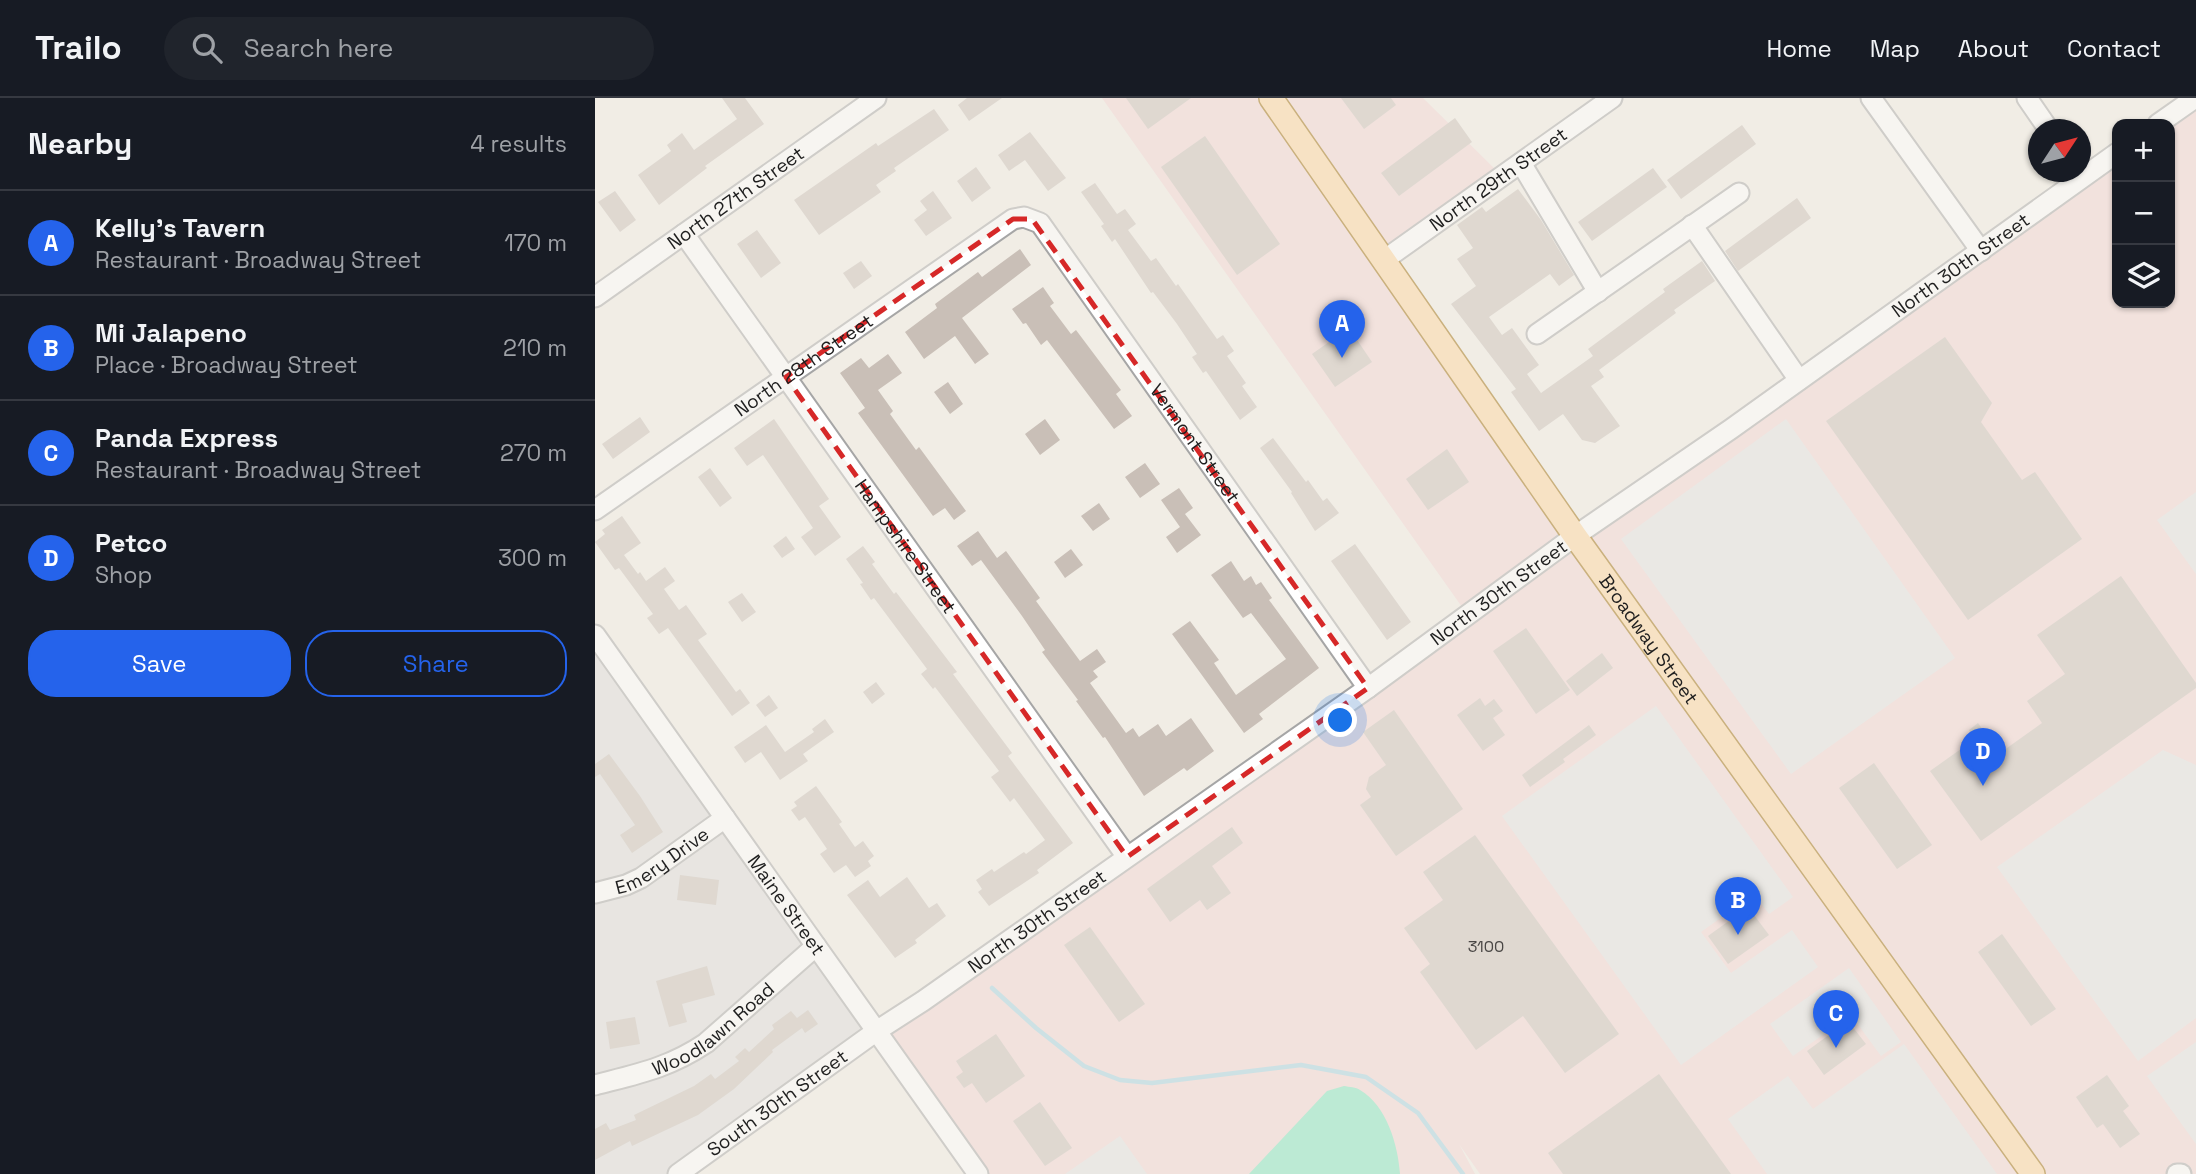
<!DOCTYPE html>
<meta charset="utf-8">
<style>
body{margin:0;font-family:"Space Grotesk",sans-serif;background:#20242c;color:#f1f3f6}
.controls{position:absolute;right:21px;top:21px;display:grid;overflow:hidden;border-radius:14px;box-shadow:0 2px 5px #0004}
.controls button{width:63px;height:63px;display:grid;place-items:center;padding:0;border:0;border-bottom:2px solid #363941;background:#171b24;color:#f1f3f6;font:35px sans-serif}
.compass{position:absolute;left:1433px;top:21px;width:63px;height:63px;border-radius:50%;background:#171b24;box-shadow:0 2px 5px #0004;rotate:54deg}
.you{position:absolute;left:746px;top:623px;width:24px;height:24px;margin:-18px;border:5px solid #fff;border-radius:50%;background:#1a73e8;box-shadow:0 0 0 10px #1a73e833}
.badge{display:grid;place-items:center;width:46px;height:46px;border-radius:50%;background:#2563eb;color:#fff;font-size:23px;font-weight:700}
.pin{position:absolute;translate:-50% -58px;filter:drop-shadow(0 2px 4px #0008)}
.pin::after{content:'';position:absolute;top:37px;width:24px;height:21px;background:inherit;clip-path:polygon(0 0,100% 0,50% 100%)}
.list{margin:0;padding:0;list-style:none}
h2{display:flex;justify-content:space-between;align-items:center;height:91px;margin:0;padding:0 28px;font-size:30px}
h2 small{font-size:23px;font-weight:400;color:#9ea1a6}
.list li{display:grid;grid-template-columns:46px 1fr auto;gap:21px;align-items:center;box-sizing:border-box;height:105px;padding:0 28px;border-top:2px solid #363941}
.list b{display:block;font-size:26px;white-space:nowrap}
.list p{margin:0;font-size:23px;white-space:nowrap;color:#9ea1a6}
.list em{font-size:23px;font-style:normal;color:#9ea1a6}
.actions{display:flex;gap:14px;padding:21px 28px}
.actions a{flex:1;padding:16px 0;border:2px solid #2563eb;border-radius:28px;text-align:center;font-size:24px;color:#2563eb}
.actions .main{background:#2563eb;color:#fff}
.icon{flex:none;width:38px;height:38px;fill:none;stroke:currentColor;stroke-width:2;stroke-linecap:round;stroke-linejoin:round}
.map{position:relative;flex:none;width:1601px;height:1076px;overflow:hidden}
header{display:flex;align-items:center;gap:42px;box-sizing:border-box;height:98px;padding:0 35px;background:#171b24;border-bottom:2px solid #363941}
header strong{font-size:33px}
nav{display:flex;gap:38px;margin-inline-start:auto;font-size:24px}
.search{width:490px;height:63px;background:#20242c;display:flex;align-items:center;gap:18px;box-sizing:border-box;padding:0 24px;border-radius:38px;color:#9ea1a6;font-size:26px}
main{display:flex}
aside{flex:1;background:#171b24}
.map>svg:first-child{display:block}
.residential{fill:#dddcdc}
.commercial{fill:#f3d4d3}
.pitch{fill:#7ce6be}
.parking{fill:#e3e3e3}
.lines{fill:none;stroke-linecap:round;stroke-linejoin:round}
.stream{stroke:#a2d3e2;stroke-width:4.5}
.building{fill:#c9bfb7}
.minor-casing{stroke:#a6a6a6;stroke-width:23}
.major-casing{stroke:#9b6800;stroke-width:26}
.minor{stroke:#fff;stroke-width:19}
.major{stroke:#ffd59c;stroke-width:23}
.marked{fill:none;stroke:#d62828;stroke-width:5;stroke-dasharray:14 9;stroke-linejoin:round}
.labels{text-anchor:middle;stroke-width:7;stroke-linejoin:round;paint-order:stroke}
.number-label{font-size:16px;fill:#4a4745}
.street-label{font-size:19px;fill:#1f1f1f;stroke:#fff}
</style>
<header>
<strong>Trailo</strong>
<div class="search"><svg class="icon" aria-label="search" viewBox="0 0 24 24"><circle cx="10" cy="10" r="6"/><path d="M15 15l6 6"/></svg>Search here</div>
<nav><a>Home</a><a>Map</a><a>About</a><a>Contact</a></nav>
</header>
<main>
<aside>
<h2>Nearby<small>4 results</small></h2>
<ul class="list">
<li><span class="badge">A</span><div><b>Kelly's Tavern</b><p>Restaurant · Broadway Street</p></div><em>170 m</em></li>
<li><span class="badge">B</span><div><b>Mi Jalapeno</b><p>Place · Broadway Street</p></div><em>210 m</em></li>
<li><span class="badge">C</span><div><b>Panda Express</b><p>Restaurant · Broadway Street</p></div><em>270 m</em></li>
<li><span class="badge">D</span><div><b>Petco</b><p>Shop</p></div><em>300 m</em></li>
</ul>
<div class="actions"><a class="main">Save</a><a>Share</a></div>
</aside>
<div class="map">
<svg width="1601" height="1076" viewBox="0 0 1601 1076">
<rect width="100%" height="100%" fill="#f1ede5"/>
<path class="residential" d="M 0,537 L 283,934 L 83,1076 L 0,1076 Z"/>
<path class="commercial" d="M 507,0 L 828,0 L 907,78 L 789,162 L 980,437 L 1522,55 L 1522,205 L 1575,205 L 1575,26 L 1601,0 L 1601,1076 L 885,1076 L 864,1046 L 880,1076 L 374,1076 L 277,938 L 872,516 Z"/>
<path class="pitch" d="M 749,988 C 754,989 761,989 765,992 C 792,1008 803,1047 805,1076 L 654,1076 L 732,993 Z"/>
<path class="parking" d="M 1191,321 L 1360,560 L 1196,676 L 1026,441 Z
M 1601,394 L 1601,476 L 1562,422 Z
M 1061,608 L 1198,799 L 1174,816 L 1159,796 L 1106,834 L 1136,875 L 1197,832 L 1223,869 L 1086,967 L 907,718 Z
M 1568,652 L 1601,667 L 1601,920 L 1543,963 L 1402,769 Z
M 1254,870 L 1306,944 L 1286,958 L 1256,917 L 1198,958 L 1175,926 Z
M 1601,944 L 1601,1046 L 1552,978 Z
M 1309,946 L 1402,1076 L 1172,1076 L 1133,1021 L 1193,978 L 1218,1011 Z
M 525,1038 L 552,1076 L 470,1076 Z"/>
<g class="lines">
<path class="stream" d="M 397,890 L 441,930 L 489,968 L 525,982 L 557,985 L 706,967 L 771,979 L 823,1015 L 868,1076"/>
</g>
<path class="building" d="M 127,0 L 150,0 L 169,26 L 110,68 L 112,70 L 64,107 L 43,77 L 76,53 L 72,47 L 87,35 L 99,52 L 142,21 Z
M 372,0 L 407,0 L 374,23 L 363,7 Z
M 531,0 L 596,0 L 553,31 Z
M 746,0 L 796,0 L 801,7 L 769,31 Z
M 339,11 L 354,32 L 299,70 L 301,73 L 281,87 L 286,94 L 224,137 L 199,102 L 281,45 L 283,48 Z
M 860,20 L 877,44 L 804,98 L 786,75 Z
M 1147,27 L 1161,46 L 1086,101 L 1072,82 Z
M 435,34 L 471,80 L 453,93 L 430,62 L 414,73 L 403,57 Z
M 610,38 L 685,146 L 642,177 L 566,69 Z
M 381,69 L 396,90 L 377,104 L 362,83 Z
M 1058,70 L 1072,89 L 997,143 L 983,124 Z
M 500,85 L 522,116 L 530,111 L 541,126 L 533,132 L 556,163 L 561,160 L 581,188 L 583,186 L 622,241 L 628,237 L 639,253 L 632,258 L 651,285 L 647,288 L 662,309 L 645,322 L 611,273 L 608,275 L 597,259 L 602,256 L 582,226 L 558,194 L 556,195 L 520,141 L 517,144 L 506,128 L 509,126 L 486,94 Z
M 923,91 L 946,122 L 979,177 L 964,188 L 955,176 L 894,219 L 907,237 L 917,230 L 944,267 L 932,276 L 946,295 L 998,258 L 993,251 L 1070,194 L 1068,191 L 1107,163 L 1120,183 L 1079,212 L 1081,215 L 1004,272 L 1009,279 L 996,288 L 1025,328 L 1000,345 L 987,342 L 968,316 L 944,333 L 916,294 L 921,291 L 856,206 L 881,188 L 862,161 L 878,150 L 862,127 L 887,109 L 891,114 Z
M 20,93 L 41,122 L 25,134 L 3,104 Z
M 338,93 L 357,120 L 331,138 L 319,122 L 332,112 L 325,103 Z
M 1202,100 L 1216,120 L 1143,173 L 1130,153 Z
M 162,132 L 186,165 L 166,180 L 142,146 Z
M 425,151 L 436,167 L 367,220 L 394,256 L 380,266 L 360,238 L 329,261 L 310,234 L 342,210 L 340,206 L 383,174 L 387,179 Z
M 266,163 L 277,178 L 259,191 L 248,175 Z
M 448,189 L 459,205 L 455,208 L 476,236 L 481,232 L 526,292 L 521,296 L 537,318 L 519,331 L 452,242 L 446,247 L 431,225 L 428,226 L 417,211 Z
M 754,230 L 777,264 L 740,289 L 717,256 Z
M 1350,239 L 1397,305 L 1386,324 L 1427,382 L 1440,374 L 1487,441 L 1373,522 L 1231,323 Z
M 293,256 L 307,275 L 283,292 L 298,313 L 295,316 L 321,352 L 324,349 L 371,413 L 359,422 L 350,410 L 338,418 L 263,315 L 270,310 L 245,275 L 266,260 L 274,270 Z
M 353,284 L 368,306 L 355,316 L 339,294 Z
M 45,319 L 55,334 L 18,361 L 7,346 Z
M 179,321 L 234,401 L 224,408 L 246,439 L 220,458 L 206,439 L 218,430 L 168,357 L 152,368 L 139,350 Z
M 450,321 L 465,342 L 445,357 L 430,336 Z
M 678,340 L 711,384 L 713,382 L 728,403 L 732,400 L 744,415 L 720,433 L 696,395 L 697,394 L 665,350 Z
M 852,351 L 874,384 L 833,412 L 811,381 Z
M 550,365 L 565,386 L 545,400 L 530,379 Z
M 115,370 L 137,400 L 125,409 L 103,379 Z
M 584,390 L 598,410 L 590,416 L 606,437 L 582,455 L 571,439 L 585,429 L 566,402 Z
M 504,405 L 515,421 L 498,433 L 486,418 Z
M 27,418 L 46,445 L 29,457 L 43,476 L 45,474 L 51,483 L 70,469 L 80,483 L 69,491 L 84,512 L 91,507 L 112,536 L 103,542 L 141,594 L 145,591 L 155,605 L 137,618 L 73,530 L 64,536 L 52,520 L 58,516 L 24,470 L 20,472 L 0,444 L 10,436 L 7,432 Z
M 383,433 L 402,460 L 411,453 L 445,500 L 441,503 L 485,563 L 502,551 L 511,564 L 498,573 L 503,579 L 495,585 L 531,635 L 538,630 L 544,639 L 563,626 L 571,638 L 596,620 L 619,653 L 592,673 L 589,670 L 549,698 L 510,639 L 508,640 L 481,603 L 483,602 L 447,554 L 450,552 L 427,518 L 386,462 L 377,468 L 362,448 Z
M 191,438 L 200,451 L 187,460 L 178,448 Z
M 760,446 L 816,524 L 792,542 L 736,463 Z
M 268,448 L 280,464 L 277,466 L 299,496 L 301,494 L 362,574 L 358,576 L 417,655 L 413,658 L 478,745 L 442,772 L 444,775 L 394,808 L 383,794 L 387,791 L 381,782 L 397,771 L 399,774 L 429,754 L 431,756 L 450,742 L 419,700 L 415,704 L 396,679 L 404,673 L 340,589 L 338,591 L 326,576 L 332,571 L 279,500 L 276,502 L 265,486 L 268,485 L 251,461 Z
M 476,451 L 488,467 L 470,480 L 459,464 Z
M 636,463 L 649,483 L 656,478 L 661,487 L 666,484 L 677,500 L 674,502 L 724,570 L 664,616 L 668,621 L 649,635 L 577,536 L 595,523 L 624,562 L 619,565 L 641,597 L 691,561 L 656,515 L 648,520 L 616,477 Z
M 1526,478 L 1601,585 L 1601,590 L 1386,743 L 1335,673 L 1380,641 L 1374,632 L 1383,625 L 1405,655 L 1447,625 L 1432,603 L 1470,576 L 1442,537 Z
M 147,495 L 161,514 L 147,524 L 133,504 Z
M 931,530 L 975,592 L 941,616 L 898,553 Z
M 1007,555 L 1018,570 L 982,598 L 971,583 Z
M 281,584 L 290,596 L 277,606 L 268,594 Z
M 174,597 L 183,610 L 170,619 L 161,607 Z
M 885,600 L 890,608 L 899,601 L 908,613 L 898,620 L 910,637 L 888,653 L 862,617 Z
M 799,612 L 868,711 L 801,758 L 765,707 L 776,699 L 771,691 L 774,679 L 791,667 L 768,634 Z
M 230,621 L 239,634 L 208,656 L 213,663 L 185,682 L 166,654 L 150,665 L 139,649 L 171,627 L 190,654 L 219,634 L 217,631 Z
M 994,627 L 1001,637 L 968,661 L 970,664 L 935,689 L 927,677 Z
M 14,656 L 45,698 L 68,734 L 37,755 L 25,737 L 40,727 L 5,676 L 0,679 L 0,666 Z
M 1279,665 L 1337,747 L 1302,771 L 1244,690 Z
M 221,688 L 247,724 L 244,726 L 260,749 L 268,743 L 279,758 L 273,763 L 276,768 L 260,779 L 251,767 L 239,775 L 225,756 L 232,751 L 210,719 L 204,723 L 196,712 L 202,708 L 199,704 Z
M 637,729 L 648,745 L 617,768 L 636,795 L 612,812 L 605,802 L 575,824 L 552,791 Z
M 880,737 L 1024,936 L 970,975 L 928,918 L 881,952 L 825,874 L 835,866 L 809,830 L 848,802 L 828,774 Z
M 85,777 L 124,782 L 121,807 L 82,802 Z
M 312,779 L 334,810 L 342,805 L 351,818 L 320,842 L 322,845 L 300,860 L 252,797 L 273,782 L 285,799 Z
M 1153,809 L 1174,837 L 1133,866 L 1113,838 Z
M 495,829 L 550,906 L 524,924 L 469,847 Z
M 1407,836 L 1461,911 L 1436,928 L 1383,854 Z
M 112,868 L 120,897 L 87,906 L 92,924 L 74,929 L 61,883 Z
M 213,912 L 223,926 L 210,935 L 207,930 L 177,952 L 178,954 L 139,991 L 103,1017 L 37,1048 L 35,1043 L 0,1062 L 0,1031 L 11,1025 L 15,1032 L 41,1022 L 39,1017 L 99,988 L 116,976 L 120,981 L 144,963 L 140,959 L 150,950 L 154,954 L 179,931 L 177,927 L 196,913 L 202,920 Z
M 40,919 L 45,946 L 15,951 L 11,924 Z
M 1253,923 L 1271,946 L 1229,977 L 1212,953 Z
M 401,936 L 430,978 L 391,1005 L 377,985 L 369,990 L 361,979 L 368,974 L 361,963 Z
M 1064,976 L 1136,1076 L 968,1076 L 953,1055 Z
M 1512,977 L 1534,1008 L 1528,1013 L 1545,1036 L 1525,1050 L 1508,1026 L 1502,1030 L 1481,999 Z
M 445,1004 L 477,1050 L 450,1068 L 418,1023 Z"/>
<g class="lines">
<defs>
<g id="minor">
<path d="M 1276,0 L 1386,153"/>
<path d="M 1432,0 L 1454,32"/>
<path d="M 1563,26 L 1600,0"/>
<path d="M 926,65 L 1003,194"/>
<path d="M 1097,127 L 1204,282"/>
<path id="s1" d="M 89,136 L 532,759"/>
<path id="s2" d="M 789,162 L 1017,0"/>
<path id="s3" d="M 0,199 L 281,0"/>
<path d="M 942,236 L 1144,95"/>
<path id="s4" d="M 0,412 L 418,121 L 429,119 L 445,125 L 773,590"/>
<path id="s5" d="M 0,537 L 383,1076"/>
<path id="s6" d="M 0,795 L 31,787 L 46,780 L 130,720"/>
<path id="s7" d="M 0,987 C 42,976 74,970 111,945 L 221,848"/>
<path id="s8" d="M 83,1076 L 283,932 L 328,903 L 773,590 L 980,438 L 1136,331 L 1522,55"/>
<path d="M 1582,1076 L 1586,1076"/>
</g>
<g id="major">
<path id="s9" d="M 676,0 L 980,438 L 1438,1076"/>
</g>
</defs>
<use href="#minor" class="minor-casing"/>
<use href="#major" class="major-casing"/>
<use href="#minor" class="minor"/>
<use href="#major" class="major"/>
</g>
<path d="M0 0H1601V1076H0ZM 418,121 L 437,121 L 773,590 L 532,759 L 191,279 Z" fill="#f1ede5" fill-opacity=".55" fill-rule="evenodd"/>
<path class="marked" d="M 418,121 L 437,121 L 773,590 L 532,759 L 191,279 Z"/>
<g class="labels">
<g class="number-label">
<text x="891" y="854">3100</text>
</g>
<g class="street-label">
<text dy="7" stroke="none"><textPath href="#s2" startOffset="140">North 29th Street</textPath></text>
<text dy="7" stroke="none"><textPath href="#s3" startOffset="172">North 27th Street</textPath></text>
<text dy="7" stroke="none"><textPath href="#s8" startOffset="1572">North 30th Street</textPath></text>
<text dy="7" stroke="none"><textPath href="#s4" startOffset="254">North 28th Street</textPath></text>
<text dy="7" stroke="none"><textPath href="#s4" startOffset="807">Vermont Street</textPath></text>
<text dy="7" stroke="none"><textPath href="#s1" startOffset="383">Hampshire Street</textPath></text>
<text dy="7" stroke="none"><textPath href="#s8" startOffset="1006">North 30th Street</textPath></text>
<text dy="7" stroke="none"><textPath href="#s9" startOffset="660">Broadway Street</textPath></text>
<text dy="7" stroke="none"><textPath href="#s6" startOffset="75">Emery Drive</textPath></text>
<text dy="7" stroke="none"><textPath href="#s5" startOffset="331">Maine Street</textPath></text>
<text dy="7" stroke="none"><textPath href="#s8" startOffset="439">North 30th Street</textPath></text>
<text dy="7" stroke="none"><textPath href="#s7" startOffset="133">Woodlawn Road</textPath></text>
<text dy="7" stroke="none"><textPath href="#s8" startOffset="122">South 30th Street</textPath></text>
</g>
</g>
</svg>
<div class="controls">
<button>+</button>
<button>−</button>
<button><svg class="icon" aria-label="layers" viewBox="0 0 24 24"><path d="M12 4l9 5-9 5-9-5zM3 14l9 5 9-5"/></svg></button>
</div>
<svg class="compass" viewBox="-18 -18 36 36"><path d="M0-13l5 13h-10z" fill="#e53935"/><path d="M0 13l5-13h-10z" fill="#9ea1a6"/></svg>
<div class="you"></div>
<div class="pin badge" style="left:747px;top:260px">A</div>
<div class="pin badge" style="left:1143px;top:837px">B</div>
<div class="pin badge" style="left:1241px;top:950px">C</div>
<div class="pin badge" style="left:1388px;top:688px">D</div>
</div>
</main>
